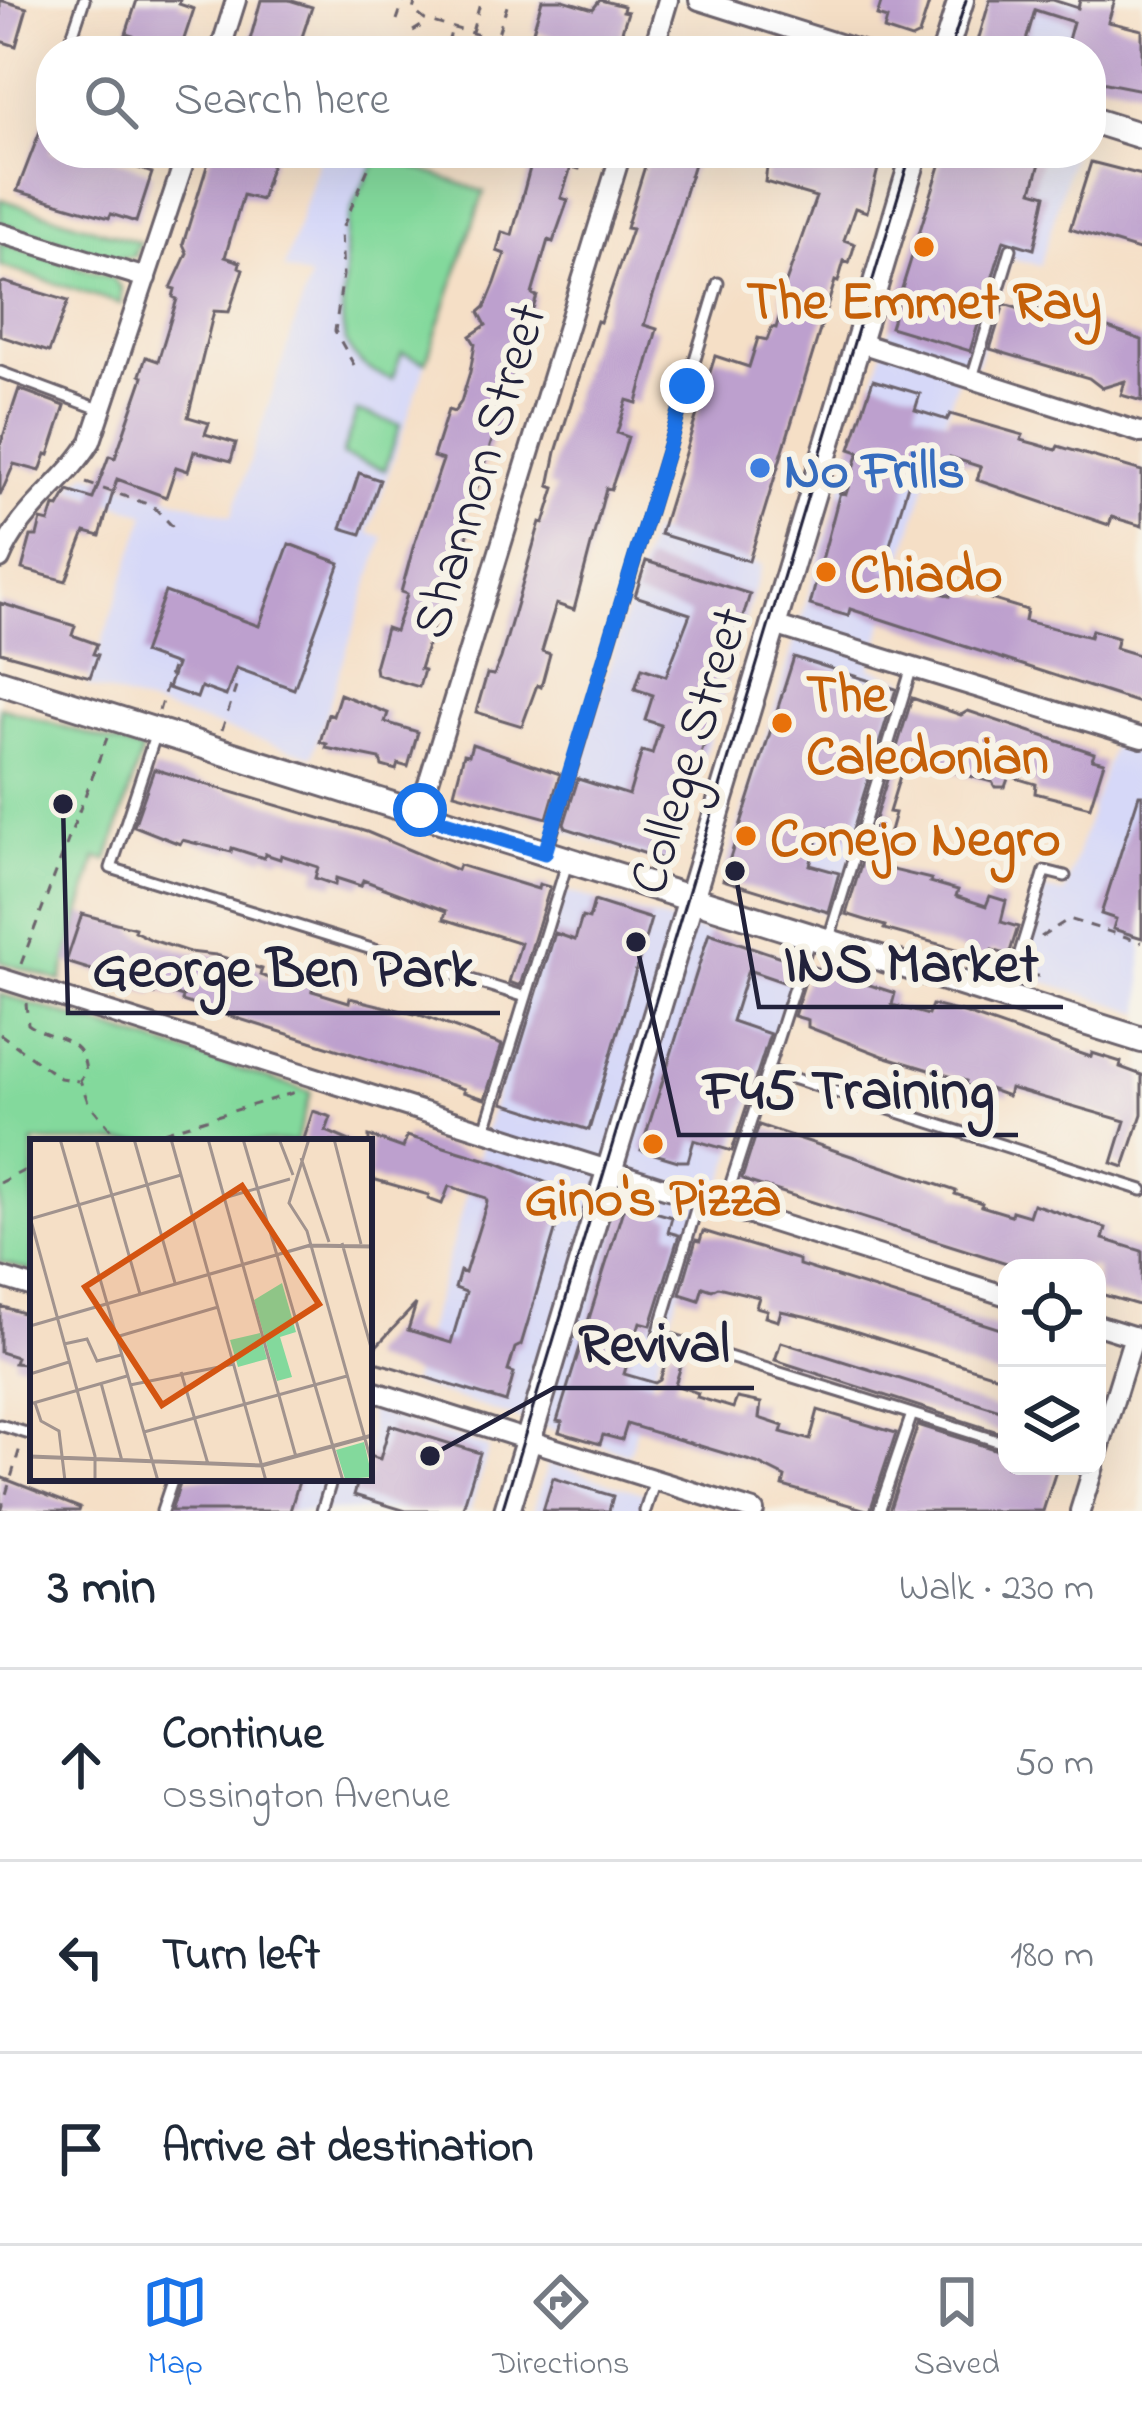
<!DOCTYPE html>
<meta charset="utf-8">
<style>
body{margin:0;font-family:"Indie Flower",sans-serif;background:#f6f6f7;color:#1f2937}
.controls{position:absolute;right:36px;bottom:36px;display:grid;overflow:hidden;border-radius:24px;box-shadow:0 12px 48px #0002}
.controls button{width:108px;height:108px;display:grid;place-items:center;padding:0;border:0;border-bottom:3px solid #e0e1e3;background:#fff;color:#1f2937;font:60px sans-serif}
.stop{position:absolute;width:36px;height:36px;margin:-27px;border:9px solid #1a73e8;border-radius:50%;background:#fff}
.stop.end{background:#1a73e8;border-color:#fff;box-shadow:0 3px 12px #0008}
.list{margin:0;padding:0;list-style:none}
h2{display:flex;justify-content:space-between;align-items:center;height:156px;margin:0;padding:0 48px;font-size:51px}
h2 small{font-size:39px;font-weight:400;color:#747a83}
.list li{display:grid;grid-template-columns:78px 1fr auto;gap:36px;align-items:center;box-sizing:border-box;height:192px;padding:0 48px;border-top:3px solid #e0e1e3}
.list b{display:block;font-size:45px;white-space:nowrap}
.list p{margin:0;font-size:39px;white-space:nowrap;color:#747a83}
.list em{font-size:39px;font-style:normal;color:#747a83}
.icon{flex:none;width:66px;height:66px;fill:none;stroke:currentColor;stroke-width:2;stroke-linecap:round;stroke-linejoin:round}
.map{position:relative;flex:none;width:1142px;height:1511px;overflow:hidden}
.search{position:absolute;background:#fff;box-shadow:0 12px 48px #0002;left:36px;right:36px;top:36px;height:132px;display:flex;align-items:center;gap:30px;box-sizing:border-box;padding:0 42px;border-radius:48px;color:#747a83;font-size:45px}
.sheet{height:732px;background:#fff}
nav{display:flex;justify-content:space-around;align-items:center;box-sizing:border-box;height:168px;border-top:3px solid #e0e1e3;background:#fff;font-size:33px;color:#747a83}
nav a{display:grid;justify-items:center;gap:6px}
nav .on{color:#1a73e8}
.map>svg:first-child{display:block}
.built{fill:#d6d8f8}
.green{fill:#83d99c;stroke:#527e6c;stroke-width:3}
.building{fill:#bda0ce}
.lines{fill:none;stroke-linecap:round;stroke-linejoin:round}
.lane-casing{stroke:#6c646c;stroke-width:15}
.street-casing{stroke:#6c646c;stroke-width:24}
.secondary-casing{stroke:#6c646c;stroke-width:30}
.path{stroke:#6c646c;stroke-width:3;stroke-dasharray:9 9;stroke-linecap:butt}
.lane{stroke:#fff;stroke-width:9}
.street{stroke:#fff;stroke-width:18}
.secondary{stroke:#fff;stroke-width:24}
.tram{stroke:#22223b;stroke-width:3}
.route{stroke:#1a73e8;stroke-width:15}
.food-dot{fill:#e8710a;stroke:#f7f3e8;stroke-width:4.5}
.shop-dot{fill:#3f7fe0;stroke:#f7f3e8;stroke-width:4.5}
.labels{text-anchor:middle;stroke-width:12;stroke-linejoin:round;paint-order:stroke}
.food-label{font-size:54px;font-weight:bold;fill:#c56008;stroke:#f7f3e8;text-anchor:start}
.shop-label{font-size:54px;font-weight:bold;fill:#366cbe;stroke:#f7f3e8;text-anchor:start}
.street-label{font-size:54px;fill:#22223b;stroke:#f7f3e8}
.inset-road{fill:none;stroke:#a1938e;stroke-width:3}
.view{fill:#d45411;fill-opacity:0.15;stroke:#d45411;stroke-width:6}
.inset-edge{fill:none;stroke:#22223b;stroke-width:6}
.leader{fill:none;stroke:#22223b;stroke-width:4.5}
.callout-dot{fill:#22223b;stroke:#f7f3e8;stroke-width:4.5}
.callout-label{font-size:57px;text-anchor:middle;font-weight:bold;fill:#22223b;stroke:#f7f3e8;stroke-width:12;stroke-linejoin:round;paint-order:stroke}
</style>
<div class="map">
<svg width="1142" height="1511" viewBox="0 0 1142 1511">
<rect width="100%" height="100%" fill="#f7f3e8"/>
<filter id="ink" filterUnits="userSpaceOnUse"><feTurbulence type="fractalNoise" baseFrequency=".00833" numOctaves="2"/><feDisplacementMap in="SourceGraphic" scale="24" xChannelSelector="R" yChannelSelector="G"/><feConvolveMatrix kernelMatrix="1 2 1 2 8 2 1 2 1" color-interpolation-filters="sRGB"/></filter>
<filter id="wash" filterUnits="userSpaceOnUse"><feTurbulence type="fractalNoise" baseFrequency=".004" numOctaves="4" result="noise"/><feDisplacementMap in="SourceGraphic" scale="48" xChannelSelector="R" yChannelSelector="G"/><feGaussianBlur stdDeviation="2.7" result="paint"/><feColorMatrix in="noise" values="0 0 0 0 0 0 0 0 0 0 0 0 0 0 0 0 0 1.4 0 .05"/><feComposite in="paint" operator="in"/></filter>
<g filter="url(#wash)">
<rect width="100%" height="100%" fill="#f5dfc6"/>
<path class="built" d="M 989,0 L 1115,0 L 1091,81 L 1091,51 L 974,51 Z
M 321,153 L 375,153 L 484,192 L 369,532 L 384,537 L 312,756 L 87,686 L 146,514 L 68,488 L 88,473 L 232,516 L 310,278 L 284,269 Z
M 943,153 L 1073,153 L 1040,266 L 1011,258 L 977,365 L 963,361 L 870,668 L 905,680 L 834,917 L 722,879 Z
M 651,531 L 762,565 L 673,860 L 667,864 L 560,830 Z
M 1113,744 L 1142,754 L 1142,1013 L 1020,974 L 1043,889 L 1064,894 Z
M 557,888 L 801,961 L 720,1192 L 703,1215 L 629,1454 L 411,1384 Z
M 369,1410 L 489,1448 L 470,1511 L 167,1511 L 178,1478 L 369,1478 Z
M 548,1463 L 646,1494 L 641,1511 L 533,1511 Z"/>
<path class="green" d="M 380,155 L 484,192 L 426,362 L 402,353 L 392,379 C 332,359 341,322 345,271 C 346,259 344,246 346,233 C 349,206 367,178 380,155 Z
M 0,199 L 141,243 L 134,252 L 136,256 L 117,259 L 0,223 Z
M 0,242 L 112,278 L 121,288 L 121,304 L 0,266 Z
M 357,411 L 400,425 L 385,470 L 342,455 Z
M 0,707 L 142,751 L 108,860 L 96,858 L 61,981 L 0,962 Z
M 0,994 L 311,1092 L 296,1142 L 33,1142 L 33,1272 L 0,1262 Z"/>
<g id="blocks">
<path class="building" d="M 0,0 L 27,8 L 16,46 L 0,41 Z
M 137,0 L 180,0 L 179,4 L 194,9 L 180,51 L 130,48 L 133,36 L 126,34 Z
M 261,0 L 289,0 L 312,7 L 302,37 L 307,39 L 303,51 L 247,51 Z
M 542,0 L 563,0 L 593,9 L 600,0 L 624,6 L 623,11 L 628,12 L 618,44 L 583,39 L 581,45 L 533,31 Z
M 882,0 L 930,0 L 919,35 L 911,39 L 884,30 L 887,19 L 877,16 Z
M 990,0 L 1053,0 L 1078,8 L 1080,0 L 1115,0 L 1108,22 L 1142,30 L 1142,90 L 1091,80 L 1091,51 L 1065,51 L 1073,22 L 1035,10 L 1023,51 L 975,51 Z
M 47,113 L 51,113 L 51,153 L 98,153 L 152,173 L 136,222 L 111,214 L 109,218 L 17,191 Z
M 211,153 L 275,153 L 261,200 L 243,195 L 225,257 L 240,262 L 239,267 L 243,269 L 229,312 L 214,311 L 188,417 L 209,423 L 205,434 L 236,443 L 231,461 L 194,451 L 188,471 L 176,467 L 166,497 L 117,479 L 100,536 L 85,532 L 66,581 L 22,569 L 31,536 L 37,536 L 41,520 L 49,522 L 54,506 L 59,507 L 68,491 L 93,499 L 109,456 L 115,458 L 143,377 L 140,375 L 146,357 L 158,361 L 177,299 L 173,297 L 175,289 L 171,288 L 187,253 L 183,244 Z
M 534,153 L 583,153 L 579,169 L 571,167 L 561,198 L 568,200 L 553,242 L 548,240 L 532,294 L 537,296 L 531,315 L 527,314 L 519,337 L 510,366 L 516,368 L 502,411 L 475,491 L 471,489 L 462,529 L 469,531 L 461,559 L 447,606 L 440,604 L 420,669 L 424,670 L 419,687 L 376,674 L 375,667 L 386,628 L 395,631 L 404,605 L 407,594 L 401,592 L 413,548 L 443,460 L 433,457 L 448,410 L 454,412 L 461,402 L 470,372 L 475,344 L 470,336 L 486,325 L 479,312 L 485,307 L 495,283 L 505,254 L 497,251 L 502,232 L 512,235 Z
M 649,153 L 696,157 L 644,325 L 657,329 L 642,384 L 637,403 L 627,400 L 617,433 L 628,437 L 624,451 L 611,489 L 606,488 L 574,610 L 556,604 L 542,651 L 550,654 L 541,687 L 537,685 L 522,726 L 476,712 L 487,674 L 494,675 L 501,658 L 540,522 L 544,523 L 555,488 L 549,486 L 556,452 L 597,321 L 600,322 L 632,229 L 626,228 Z
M 769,153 L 882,153 L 867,212 L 855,208 L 844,240 L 855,244 L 849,263 L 844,261 L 838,282 L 835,281 L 749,561 L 660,534 L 715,356 L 749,367 L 758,338 L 767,340 L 772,327 L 776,328 L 784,300 L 780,299 L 816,197 L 765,182 Z
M 944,153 L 1043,153 L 1032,191 L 1046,195 L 1034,249 L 1004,240 L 970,351 L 890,327 Z
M 1091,162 L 1142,175 L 1142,251 L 1070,229 Z
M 4,282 L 68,301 L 49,352 L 0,336 L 0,284 Z
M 1004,304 L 1030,312 L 1031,308 L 1039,311 L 1041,304 L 1142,340 L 1142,401 L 1121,395 L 1125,381 L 1102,388 L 1089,378 L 990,349 Z
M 873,380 L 920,394 L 915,410 L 947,420 L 950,414 L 1023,435 L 1021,440 L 1036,444 L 1056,450 L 1058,446 L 1142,471 L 1142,526 L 1112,517 L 1109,525 L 977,480 L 981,467 L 950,457 L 948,462 L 921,454 L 917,469 L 913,468 L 883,568 L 901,573 L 899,578 L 950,596 L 954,582 L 976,588 L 974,594 L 1027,610 L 1025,621 L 1090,637 L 1092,630 L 1118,638 L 1115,648 L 1142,656 L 1142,704 L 850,609 L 848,616 L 810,605 L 840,492 L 846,494 L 859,452 L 850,449 Z
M 19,389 L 65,406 L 49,455 L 46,454 L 40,471 L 14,464 L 0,496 L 0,446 Z
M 359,473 L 380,480 L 361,534 L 341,528 Z
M 289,544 L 340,563 L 294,689 L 236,668 L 226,696 L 201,687 L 197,698 L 168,688 L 176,665 L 143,653 L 165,592 L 259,626 Z
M 646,561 L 750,594 L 668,861 L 566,828 L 564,824 L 578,779 L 629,795 L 642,751 L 652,754 L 661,725 L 645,720 L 653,695 L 635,689 L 642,668 L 666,676 L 690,614 L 635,596 Z
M 0,603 L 75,626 L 72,635 L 97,644 L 93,654 L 98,655 L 90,677 L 0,652 Z
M 794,657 L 896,689 L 851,836 L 822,827 L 810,865 L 839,873 L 828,912 L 723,880 Z
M 340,694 L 388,713 L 385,722 L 418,732 L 408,767 L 398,764 L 396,770 L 382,766 L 380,759 L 326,748 L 327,744 L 320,742 L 328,714 L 333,716 Z
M 912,698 L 961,715 L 968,711 L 1094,753 L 1092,759 L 1104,762 L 1090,807 L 1035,793 L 1036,784 L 1009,776 L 1005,787 L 995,787 L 992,782 L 936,767 L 937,763 L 907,753 L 889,812 L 895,813 L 880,867 L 931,879 L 930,882 L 958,890 L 956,896 L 986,906 L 990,896 L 1006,901 L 1001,922 L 1018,927 L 1009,955 L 992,950 L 989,958 L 884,929 L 885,926 L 846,914 Z
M 472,744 L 560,774 L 547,818 L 454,793 L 464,754 L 469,755 Z
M 154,769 L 367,832 L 457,870 L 459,865 L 538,889 L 539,884 L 550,887 L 520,986 L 509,982 L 521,943 L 444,919 L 446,911 L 363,880 L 361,886 L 336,878 L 335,885 L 315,878 L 318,867 L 281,855 L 280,859 L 265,854 L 264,858 L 232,848 L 231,852 L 182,840 L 180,844 L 134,826 Z
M 1139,795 L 1142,795 L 1142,938 L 1113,929 L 1116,919 L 1101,914 Z
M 594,901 L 651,919 L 589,1130 L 503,1103 L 555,933 L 575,940 L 582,917 L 589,919 Z
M 82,914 L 135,928 L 134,931 L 152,940 L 189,952 L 216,955 L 262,969 L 260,975 L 288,985 L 290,979 L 300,979 L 314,984 L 312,991 L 349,1002 L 350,998 L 423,1016 L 502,1045 L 485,1099 L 463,1092 L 464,1089 L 182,1001 L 183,997 L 155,989 L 154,994 L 126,985 L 127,981 L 66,962 Z
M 709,933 L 793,961 L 786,983 L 748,970 L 732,1021 L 770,1034 L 732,1151 L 694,1140 L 688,1161 L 678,1161 L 641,1150 Z
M 810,966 L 895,993 L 892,1005 L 928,1015 L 932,1005 L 961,1012 L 1091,1057 L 1092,1053 L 1121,1062 L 1120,1067 L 1142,1075 L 1142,1114 L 1124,1167 L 1112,1163 L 1125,1121 L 1010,1088 L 1008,1096 L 986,1088 L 985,1091 L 965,1085 L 966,1081 L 883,1056 L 808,1027 L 808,1020 L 794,1016 Z
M 313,1111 L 331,1117 L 326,1131 L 352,1142 L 303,1142 Z
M 759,1125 L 956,1191 L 955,1194 L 982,1203 L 981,1206 L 1011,1215 L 1012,1211 L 1029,1216 L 1033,1204 L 1106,1228 L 1103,1239 L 1142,1251 L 1142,1306 L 1097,1293 L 1097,1268 L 1010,1264 L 749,1182 L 742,1178 Z
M 369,1136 L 403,1148 L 407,1136 L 421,1140 L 497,1163 L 567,1191 L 521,1345 L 515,1348 L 508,1371 L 514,1373 L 506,1402 L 369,1360 L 369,1354 L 416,1304 L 408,1330 L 451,1343 L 466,1292 L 455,1288 L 460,1271 L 465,1273 L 487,1202 L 486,1198 L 449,1186 L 442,1204 L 428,1199 L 429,1195 L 369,1178 Z
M 625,1203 L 672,1217 L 668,1232 L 679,1235 L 651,1325 L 640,1322 L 624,1374 L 655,1383 L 660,1380 L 670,1348 L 685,1353 L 675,1385 L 698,1393 L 697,1397 L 733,1408 L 737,1398 L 761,1403 L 759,1418 L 783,1426 L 781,1432 L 810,1440 L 818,1410 L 896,1433 L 870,1511 L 783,1486 L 785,1477 L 757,1463 L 627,1424 L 622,1440 L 603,1435 L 600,1444 L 559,1432 L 562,1422 L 557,1421 Z
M 703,1231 L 799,1260 L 799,1265 L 1007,1331 L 1007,1379 L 813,1318 L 781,1311 L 778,1321 L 765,1317 L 767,1310 L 756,1307 L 759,1297 L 718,1287 L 712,1290 L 703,1287 L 699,1300 L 680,1294 L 696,1240 L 700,1241 Z
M 0,1306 L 33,1316 L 33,1365 L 14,1363 L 16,1357 L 0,1352 Z
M 781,1342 L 1007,1412 L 1007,1435 L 775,1360 Z
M 390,1425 L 480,1453 L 462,1511 L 406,1511 L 354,1495 L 359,1478 L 369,1478 L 369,1456 L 380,1459 Z
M 918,1425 L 1007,1453 L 1007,1466 L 1040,1466 L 1056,1471 L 1043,1511 L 889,1511 Z
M 0,1477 L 80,1508 L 79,1511 L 0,1511 Z
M 182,1478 L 300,1478 L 290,1511 L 171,1511 Z
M 553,1478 L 613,1496 L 609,1511 L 543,1511 Z"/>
</g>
</g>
<g filter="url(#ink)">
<use href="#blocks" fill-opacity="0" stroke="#6c646c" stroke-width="3"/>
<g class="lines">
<defs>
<path id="lane" d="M 67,51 L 84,0
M 0,372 L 102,410
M 971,381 L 1011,249
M 155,736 L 111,868 L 526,997
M 546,853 L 718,283
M 829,938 L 912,667
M 1007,995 L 1045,871 L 1065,876
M 767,1070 L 1142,1190
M 485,1130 L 568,860
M 703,1199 L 696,1209 L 658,1335 L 912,1414 L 879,1511
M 724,1205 L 809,941
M 912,1414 L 1007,1444
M 0,1425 L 33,1435
M 162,1511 L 173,1478
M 322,1511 L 332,1478
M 645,1511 L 655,1480"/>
<path id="street" d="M 699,0 L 861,51
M 220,51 L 236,0
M 653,51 L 668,0
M 0,233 L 146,278
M 857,342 L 1142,433
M 0,559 C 20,509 64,485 91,441 L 187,153
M 774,625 L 1142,738
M 419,813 L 621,153
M 0,978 L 1007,1296
M 0,1277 L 33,1287
M 1097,1325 L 1142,1339
M 369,1390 L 754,1511
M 1097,1455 L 1134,1336
M 1080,1511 L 1094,1466"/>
<path id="secondary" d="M 945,51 L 961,0
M 1091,120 L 1142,136
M 0,682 L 1142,1040
M 507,1511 L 915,153"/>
</defs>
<use href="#lane" class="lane-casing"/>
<use href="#street" class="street-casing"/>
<use href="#secondary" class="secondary-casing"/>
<path class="path" d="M 416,0 L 413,10 L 425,20 L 522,47
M 397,20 L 404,0
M 413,31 L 428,22
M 472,32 L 481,0
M 448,43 L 452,28
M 493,49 L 509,0
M 354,365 L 335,331 L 343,275 L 341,231 L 375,153
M 86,483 L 153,506 L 173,527
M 159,711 L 172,667
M 222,730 L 238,681
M 1041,937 L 1069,919 L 1142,942
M 21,964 L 107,738
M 1030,976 L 1039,976 L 1032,962
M 26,1003 L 28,1024 C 51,1041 83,1033 86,1072 L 80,1080 L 88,1102 L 121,1142
M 0,1034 L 60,1078 L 78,1081
M 130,1142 L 296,1092
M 0,1183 L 33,1166
M 1,1511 L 20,1448"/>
<use href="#lane" class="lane"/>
<use href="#street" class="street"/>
<use href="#secondary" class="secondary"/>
<path class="tram" d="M 950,51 L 966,0
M 502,1511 L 911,153"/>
</g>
</g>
<g class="lines" filter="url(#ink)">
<path class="route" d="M 420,810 L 419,814 L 545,853 L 687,386"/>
</g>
<g class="food-dot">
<circle cx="924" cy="247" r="12"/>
<circle cx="826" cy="572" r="12"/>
<circle cx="782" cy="723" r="12"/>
<circle cx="746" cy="836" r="12"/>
<circle cx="653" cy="1144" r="12"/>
</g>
<circle class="shop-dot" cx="760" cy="468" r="12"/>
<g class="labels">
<g class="food-label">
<text x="924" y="318" text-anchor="middle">The Emmet Ray</text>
<text x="850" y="591">Chiado</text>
<text x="806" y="711">The<tspan x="806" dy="62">Caledonian</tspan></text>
<text x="770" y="855">Conejo Negro</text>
<text x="653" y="1215" text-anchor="middle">Gino's Pizza</text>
</g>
<g class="shop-label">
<text x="784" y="487">No Frills</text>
</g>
<g class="street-label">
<text transform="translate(477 470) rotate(-73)" y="19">Shannon Street</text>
<text transform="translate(687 750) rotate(-73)" y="19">College Street</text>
</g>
</g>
<g transform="translate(30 1139)">
<rect width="342" height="342" fill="#f5dfc6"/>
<path d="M 252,144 L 266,193 L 250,198 L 262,238 L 247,242 L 224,161 ZM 230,194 L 237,220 L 208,228 L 200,201 ZM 334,303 L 342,338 L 315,340 L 306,311 Z" fill="#83d99c"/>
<path class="inset-road" d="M 30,0 L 128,342M 66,0 L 110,155M 104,0 L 145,144M 141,0 L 236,342M 178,0 L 266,318M 213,0 L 313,342M 249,0 L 263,36M 279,0 L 259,64 L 277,92 L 342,325M 304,0 L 331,105M 271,19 L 299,103M 194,59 L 260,40M 0,78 L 65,317 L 65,342M 0,80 L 151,36M 312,104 L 342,212M 0,187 L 280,106 L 342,107M 0,187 L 278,107 L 342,108M 86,198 L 188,168M 34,205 L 57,200 L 67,222 L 91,216M 151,233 L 178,325M 0,235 L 39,223M 71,244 L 92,322M 100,246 L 204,225M 5,264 L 11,282 L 29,292 L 35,342M 0,265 L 97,237M 114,293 L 317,237M 0,317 L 231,326 L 342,296M 0,318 L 232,327 L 342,297"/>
<path class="view" d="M 212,47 L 289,165 L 132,266 L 55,148 Z"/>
<rect width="342" height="342" class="inset-edge"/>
</g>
<path class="leader" d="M735 871L759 1007H1063M63 804L68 1013H500M636 942L679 1135H1018M430 1456L554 1388H754"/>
<g class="callout-dot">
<circle cx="735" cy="871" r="12"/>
<circle cx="63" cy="804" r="12"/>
<circle cx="636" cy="942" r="12"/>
<circle cx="430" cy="1456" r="12"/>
</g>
<g class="callout-label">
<text x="911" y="981">INS Market</text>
<text x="284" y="986">George Ben Park</text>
<text x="849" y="1108">F45 Training</text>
<text x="654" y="1361">Revival</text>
</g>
</svg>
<div class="controls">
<button><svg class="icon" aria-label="locate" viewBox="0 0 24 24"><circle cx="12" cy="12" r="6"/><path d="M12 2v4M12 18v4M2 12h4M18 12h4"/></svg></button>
<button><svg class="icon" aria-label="layers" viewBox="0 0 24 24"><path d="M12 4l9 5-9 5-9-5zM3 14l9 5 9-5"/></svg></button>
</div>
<div class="stop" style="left:420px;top:810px"></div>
<div class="stop end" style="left:687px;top:386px"></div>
<div class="search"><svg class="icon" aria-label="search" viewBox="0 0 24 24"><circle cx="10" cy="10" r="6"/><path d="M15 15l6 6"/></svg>Search here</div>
</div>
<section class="sheet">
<h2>3 min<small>Walk · 230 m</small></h2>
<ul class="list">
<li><svg class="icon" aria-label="ahead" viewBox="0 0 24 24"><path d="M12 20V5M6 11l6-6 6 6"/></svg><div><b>Continue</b><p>Ossington Avenue</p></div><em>50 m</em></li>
<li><svg class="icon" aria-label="left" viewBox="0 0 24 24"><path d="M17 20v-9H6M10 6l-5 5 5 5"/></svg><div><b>Turn left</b></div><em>180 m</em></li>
<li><svg class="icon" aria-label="arrive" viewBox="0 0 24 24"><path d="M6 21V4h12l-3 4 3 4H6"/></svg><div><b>Arrive at destination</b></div></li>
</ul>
</section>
<nav>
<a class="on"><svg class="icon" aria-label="map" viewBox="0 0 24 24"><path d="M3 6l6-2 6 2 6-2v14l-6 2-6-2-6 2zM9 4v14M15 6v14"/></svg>Map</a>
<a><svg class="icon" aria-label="directions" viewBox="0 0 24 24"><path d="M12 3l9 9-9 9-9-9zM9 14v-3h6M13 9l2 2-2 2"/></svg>Directions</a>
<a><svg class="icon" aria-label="saved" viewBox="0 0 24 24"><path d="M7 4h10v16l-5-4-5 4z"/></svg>Saved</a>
</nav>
